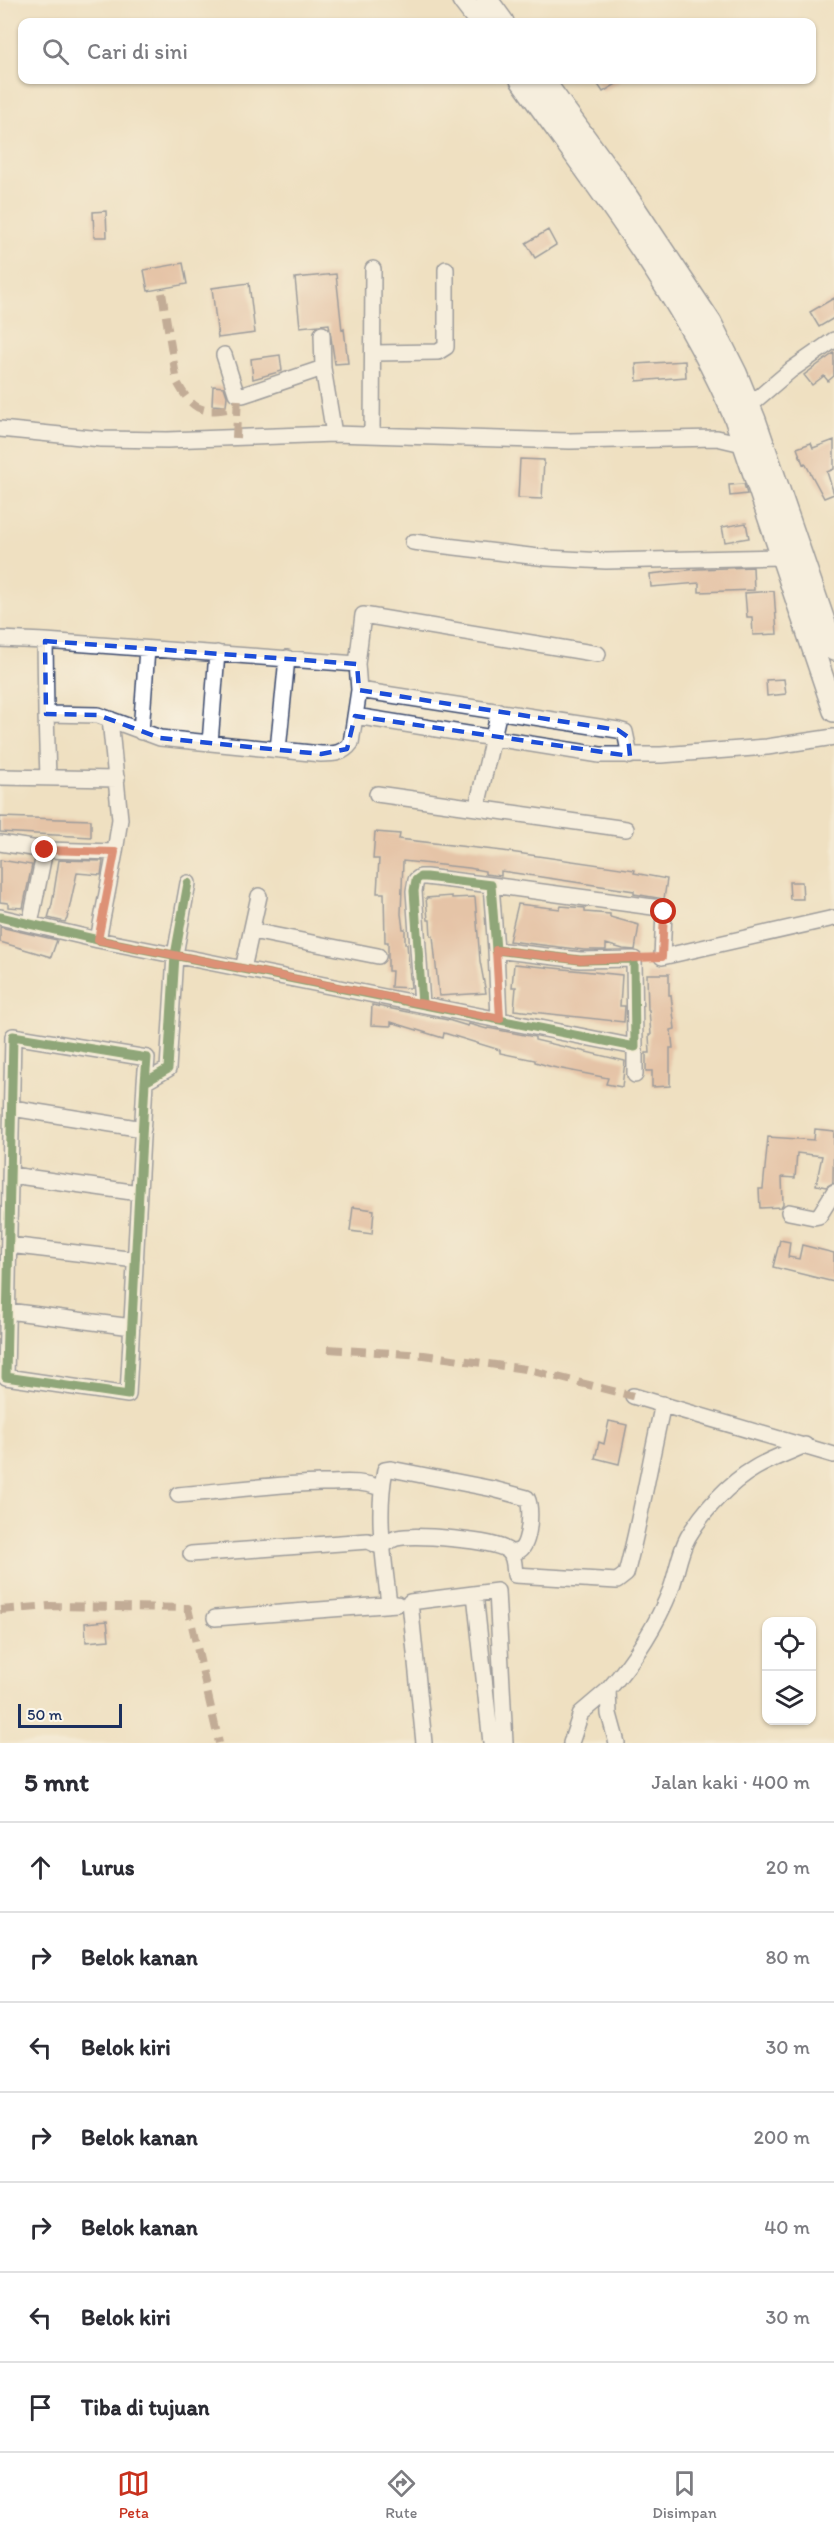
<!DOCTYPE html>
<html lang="id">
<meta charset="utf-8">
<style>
body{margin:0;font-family:Itim,sans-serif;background:#f7f7f7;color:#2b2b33}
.controls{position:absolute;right:18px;bottom:18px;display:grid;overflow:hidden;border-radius:12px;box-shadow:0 2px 4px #0004}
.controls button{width:54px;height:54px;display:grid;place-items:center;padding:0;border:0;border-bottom:2px solid #e1e1e2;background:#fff;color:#2b2b33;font:30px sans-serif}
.scale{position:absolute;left:18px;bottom:15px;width:104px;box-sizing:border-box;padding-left:6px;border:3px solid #1b2f5e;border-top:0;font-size:16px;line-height:21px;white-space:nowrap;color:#1b2f5e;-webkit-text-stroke:4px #fbf7ec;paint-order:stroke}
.stop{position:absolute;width:18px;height:18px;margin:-14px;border:4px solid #c8321e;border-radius:50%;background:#fff}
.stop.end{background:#c8321e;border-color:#fff;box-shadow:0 2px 6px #0008}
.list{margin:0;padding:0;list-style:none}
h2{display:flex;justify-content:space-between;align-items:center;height:78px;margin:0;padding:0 24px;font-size:26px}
h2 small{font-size:20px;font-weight:400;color:#7c7c81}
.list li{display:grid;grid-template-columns:39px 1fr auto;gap:18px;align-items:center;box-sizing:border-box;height:90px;padding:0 24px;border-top:2px solid #e1e1e2}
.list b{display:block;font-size:22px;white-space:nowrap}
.list em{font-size:20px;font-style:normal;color:#7c7c81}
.icon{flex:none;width:33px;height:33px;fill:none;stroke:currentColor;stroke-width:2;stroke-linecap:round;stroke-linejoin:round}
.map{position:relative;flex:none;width:834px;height:1743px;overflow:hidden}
.search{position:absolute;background:#fff;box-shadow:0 2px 4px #0004;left:18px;right:18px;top:18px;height:66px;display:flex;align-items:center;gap:15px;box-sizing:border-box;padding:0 21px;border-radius:12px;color:#7c7c81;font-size:22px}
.sheet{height:708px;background:#fff}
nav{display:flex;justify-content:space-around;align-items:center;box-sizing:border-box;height:84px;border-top:2px solid #e1e1e2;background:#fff;font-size:16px;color:#7c7c81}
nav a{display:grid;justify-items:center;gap:3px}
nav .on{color:#c8321e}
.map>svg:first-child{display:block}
.building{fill:#daa288}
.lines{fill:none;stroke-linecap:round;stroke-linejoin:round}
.street-casing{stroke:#3b4a6d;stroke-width:18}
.secondary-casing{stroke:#3b4a6d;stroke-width:24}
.street{stroke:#fff;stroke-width:15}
.secondary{stroke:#fff;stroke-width:21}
.quiet{stroke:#8d6e63;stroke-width:8;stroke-dasharray:15 8;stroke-linecap:butt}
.cycleway-casing{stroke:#fbf7ec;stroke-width:13}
.cycleway{stroke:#1b5e20;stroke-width:9}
.route{stroke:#c8321e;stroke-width:8}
.marked{fill:none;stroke:#1d4ed8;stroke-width:4.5;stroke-dasharray:12 8;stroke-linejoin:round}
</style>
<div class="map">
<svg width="834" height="1743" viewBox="0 0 834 1743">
<rect width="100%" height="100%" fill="#fbf7ec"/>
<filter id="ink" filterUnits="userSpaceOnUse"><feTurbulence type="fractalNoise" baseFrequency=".0167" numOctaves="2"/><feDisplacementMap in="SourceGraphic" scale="12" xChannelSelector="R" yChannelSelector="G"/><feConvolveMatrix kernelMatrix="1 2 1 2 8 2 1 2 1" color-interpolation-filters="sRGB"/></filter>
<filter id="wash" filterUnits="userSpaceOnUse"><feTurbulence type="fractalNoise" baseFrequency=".008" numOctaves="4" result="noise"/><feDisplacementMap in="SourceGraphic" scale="24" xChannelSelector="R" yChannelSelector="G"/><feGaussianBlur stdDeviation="1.35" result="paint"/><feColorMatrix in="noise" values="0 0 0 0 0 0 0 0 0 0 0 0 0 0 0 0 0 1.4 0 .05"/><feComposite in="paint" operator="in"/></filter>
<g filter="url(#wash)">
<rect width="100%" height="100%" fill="#efe0c1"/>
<g id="blocks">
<path class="building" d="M 595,80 L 623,80 L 603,92 Z
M 106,211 L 107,237 L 94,237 L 93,212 Z
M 548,230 L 556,245 L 535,258 L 526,243 Z
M 183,263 L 187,284 L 148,291 L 144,270 Z
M 336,274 L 342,330 L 344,329 L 348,363 L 335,364 L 329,324 L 300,327 L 295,278 Z
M 249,283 L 255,333 L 218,338 L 212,288 Z
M 834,298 L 834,318 L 819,327 L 810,312 Z
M 834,353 L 834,376 L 828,381 L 824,376 L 812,385 L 804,375 Z
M 280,355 L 282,371 L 253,379 L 251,359 Z
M 685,361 L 686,377 L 637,381 L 636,364 Z
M 213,386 L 224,387 L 227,396 L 226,406 L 212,405 Z
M 834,440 L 834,469 L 827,472 L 834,494 L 824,498 L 805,463 L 803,464 L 797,448 L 811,443 L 813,448 Z
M 520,459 L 544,460 L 542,499 L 518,498 Z
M 744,484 L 747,494 L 730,496 L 729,485 Z
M 746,523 L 749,538 L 725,542 L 722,527 Z
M 753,567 L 754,590 L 699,592 L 699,583 L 651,587 L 650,574 L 698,569 Z
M 774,591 L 777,634 L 753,635 L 752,617 L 747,617 L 745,593 Z
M 784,679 L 786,694 L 767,696 L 766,680 Z
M 0,817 L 91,820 L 91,837 L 0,832 Z
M 375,832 L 400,834 L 399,839 L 503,851 L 635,870 L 634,873 L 667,879 L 664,899 L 634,894 L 634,891 L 501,871 L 501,876 L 485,874 L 485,871 L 469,868 L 403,861 L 401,914 L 403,929 L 405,929 L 405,944 L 407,944 L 411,988 L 391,987 L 392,971 L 388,971 L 388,942 L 385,942 L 384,893 L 377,893 L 379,859 L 373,859 Z
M 0,860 L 32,865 L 23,908 L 8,907 L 8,903 L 0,902 Z
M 59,860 L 103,861 L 101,875 L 77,873 L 67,919 L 65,922 L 48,918 L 52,904 Z
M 789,882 L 802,882 L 803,899 L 790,899 Z
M 452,896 L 452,898 L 475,897 L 480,961 L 486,993 L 439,996 L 433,936 L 431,936 L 430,920 L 428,920 L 426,898 Z
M 518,904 L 560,909 L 561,906 L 585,908 L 585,912 L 610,914 L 610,917 L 639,925 L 635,950 L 623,949 L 606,944 L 606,950 L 584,950 L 509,941 Z
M 0,927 L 57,940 L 51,957 L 0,942 Z
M 514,964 L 622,975 L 620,1006 L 625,1006 L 624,1022 L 514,1010 L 516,987 L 512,987 Z
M 647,974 L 669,974 L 669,995 L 671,995 L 675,1029 L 671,1030 L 673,1048 L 670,1048 L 670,1086 L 652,1087 L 652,1071 L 646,1071 L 646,1053 L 650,1053 L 649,1035 L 651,1035 L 649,1010 L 648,1010 Z
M 372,1005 L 448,1020 L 468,1026 L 469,1024 L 487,1029 L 488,1028 L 535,1037 L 535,1040 L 625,1061 L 622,1087 L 606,1084 L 608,1078 L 552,1067 L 535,1062 L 535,1060 L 500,1053 L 500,1050 L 444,1033 L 443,1038 L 391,1022 L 391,1026 L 371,1025 Z
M 815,1129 L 834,1131 L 833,1183 L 826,1187 L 816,1185 L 822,1156 L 797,1153 L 795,1178 L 782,1177 L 783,1204 L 781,1207 L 760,1208 L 759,1189 L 763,1189 L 768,1137 L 814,1140 Z
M 353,1207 L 374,1210 L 372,1234 L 350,1231 Z
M 780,1240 L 790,1242 L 788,1257 L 799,1259 L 802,1245 L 834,1253 L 834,1282 L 773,1267 Z
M 609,1421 L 627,1425 L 619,1464 L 595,1458 L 599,1442 L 604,1444 Z
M 107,1621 L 109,1640 L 86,1642 L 85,1623 Z"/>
</g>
</g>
<g filter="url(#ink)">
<use href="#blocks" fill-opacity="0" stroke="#3b4a6d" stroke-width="1.5"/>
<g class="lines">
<defs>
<path id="street" d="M 374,353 L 438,352 L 446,347 L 446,269
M 224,355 L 236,393 L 243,395 L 323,368 L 322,334
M 323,368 L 334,434
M 744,410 L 791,370 L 834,340
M 0,429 L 101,439 L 167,440 L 334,434 L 570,441 L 717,438 L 751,446
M 372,435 L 373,269
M 413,542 L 547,558 L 606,561 L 782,557
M 0,639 L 45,641 L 46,714 L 98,715 L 160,738 L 321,754 C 334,754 343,754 351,743 L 359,690 L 357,664 L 45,641
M 357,664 L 363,615 L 598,654
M 359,690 L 618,730 L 625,732 L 630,756
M 46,714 L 48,778
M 355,716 L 600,755 L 661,755 L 767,747 L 834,737
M 110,719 L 120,819 L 115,852
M 141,732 L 147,649
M 210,743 L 217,653
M 278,750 L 287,658
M 0,777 L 117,779
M 377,794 L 626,829
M 477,807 L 499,711
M 0,843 L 45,850 L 115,852 L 98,940
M 491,885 L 660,908 L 664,912 L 662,957 L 834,918
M 0,917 L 98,940 L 635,1047 L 634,959 L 580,960 L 496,950 L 491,885 L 426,877 L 420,877 L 416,880 L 414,891 L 422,1004
M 30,924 L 45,850
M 252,931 L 378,956
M 496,950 L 499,1019
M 243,969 L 259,896
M 635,1075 L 635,1047
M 145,1082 L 147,1058 L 13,1036 L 6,1377 L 128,1395 L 145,1082 L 168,1069 L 175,955 L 188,883
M 12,1108 L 143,1129
M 11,1175 L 139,1193
M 789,1212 L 814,1217 L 819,1216 L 834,1192
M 9,1245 L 136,1260
M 8,1311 L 132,1327
M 633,1396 L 834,1455
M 178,1495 C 226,1491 274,1484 322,1483 C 345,1483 359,1480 381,1488
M 191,1554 L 368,1541 L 381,1547 C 386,1544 392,1539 397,1538 C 416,1534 492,1540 507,1550 C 515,1555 514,1567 515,1575 L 617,1581 L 626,1574 C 641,1518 650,1461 663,1404
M 475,1594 L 491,1743
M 389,1604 C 384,1559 376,1515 385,1470 L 391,1469 L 493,1489 L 527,1498 C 532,1508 530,1543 520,1550 C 517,1552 513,1552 510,1553
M 215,1618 L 397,1604
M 424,1743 L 410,1602 L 497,1591 L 505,1743
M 571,1743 L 581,1713 L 608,1690
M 617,1743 L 609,1714 L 608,1690 C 635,1659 656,1627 671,1589 C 677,1573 679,1553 688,1537 C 703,1511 729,1483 755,1468 C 770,1459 788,1453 805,1445"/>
<path id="secondary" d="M 463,0 L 480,22
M 487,0 L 503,22
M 521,80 C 598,188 683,295 735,418 L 834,711
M 543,80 L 618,183 L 711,323 L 736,373 L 755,420 L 834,650"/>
</defs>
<use href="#street" class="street-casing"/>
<use href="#secondary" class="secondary-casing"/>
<use href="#street" class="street"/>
<use href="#secondary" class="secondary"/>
<path class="quiet" d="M 162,293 L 177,382 C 195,415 204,413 239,407
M 236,438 L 238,395
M 328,1349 L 424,1355 L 525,1369 L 633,1396
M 0,1610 L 50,1606 L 188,1608 L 219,1743"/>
<defs>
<path id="cycleway" d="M 0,917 L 98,940 L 635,1047 L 634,959 L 580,960 L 496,950 L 491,885 L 426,877 L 420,877 L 416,880 L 414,891 L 422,1004
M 145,1082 L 147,1058 L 13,1036 L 6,1377 L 128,1395 L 145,1082 L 168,1069 L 175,955 L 188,883"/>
</defs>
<use href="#cycleway" class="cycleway-casing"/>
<use href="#cycleway" class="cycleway"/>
</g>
</g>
<g class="lines" filter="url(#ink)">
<path class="route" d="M 45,850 L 115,852 L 98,940 L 500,1019 L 496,950 L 580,960 L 662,957 L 664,912"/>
</g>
<path d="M0 0H834V1743H0ZM 45,641 L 357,664 L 359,690 L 618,730 L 628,737 L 630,756 L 355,716 L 347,749 L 321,754 L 160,738 L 98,715 L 46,714 Z" fill="#efe0c1" fill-opacity=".55" fill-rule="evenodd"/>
<path class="marked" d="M 45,641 L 357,664 L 359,690 L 618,730 L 628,737 L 630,756 L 355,716 L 347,749 L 321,754 L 160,738 L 98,715 L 46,714 Z"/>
</svg>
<div class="controls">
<button><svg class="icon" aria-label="locate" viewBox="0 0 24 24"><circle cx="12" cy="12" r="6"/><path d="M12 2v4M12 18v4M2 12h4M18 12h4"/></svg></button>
<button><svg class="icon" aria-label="layers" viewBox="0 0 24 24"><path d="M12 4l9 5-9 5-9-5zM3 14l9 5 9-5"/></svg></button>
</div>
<div class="scale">50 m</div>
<div class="stop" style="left:664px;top:912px"></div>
<div class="stop end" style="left:45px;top:850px"></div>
<div class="search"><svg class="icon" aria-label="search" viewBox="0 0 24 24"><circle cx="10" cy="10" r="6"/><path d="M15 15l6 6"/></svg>Cari di sini</div>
</div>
<section class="sheet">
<h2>5 mnt<small>Jalan kaki · 400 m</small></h2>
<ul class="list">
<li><svg class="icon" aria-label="ahead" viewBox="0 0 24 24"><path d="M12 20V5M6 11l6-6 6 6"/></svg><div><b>Lurus</b></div><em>20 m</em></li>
<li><svg class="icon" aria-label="right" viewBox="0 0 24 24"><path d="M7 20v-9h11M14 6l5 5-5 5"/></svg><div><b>Belok kanan</b></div><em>80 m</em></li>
<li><svg class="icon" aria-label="left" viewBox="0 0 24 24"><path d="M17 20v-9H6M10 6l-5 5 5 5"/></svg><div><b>Belok kiri</b></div><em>30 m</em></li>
<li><svg class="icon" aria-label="right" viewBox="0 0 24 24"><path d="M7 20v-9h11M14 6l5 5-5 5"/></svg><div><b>Belok kanan</b></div><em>200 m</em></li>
<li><svg class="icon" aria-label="right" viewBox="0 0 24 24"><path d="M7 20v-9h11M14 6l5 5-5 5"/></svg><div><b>Belok kanan</b></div><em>40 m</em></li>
<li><svg class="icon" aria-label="left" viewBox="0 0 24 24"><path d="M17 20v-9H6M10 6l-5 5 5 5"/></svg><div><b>Belok kiri</b></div><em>30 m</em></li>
<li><svg class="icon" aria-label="arrive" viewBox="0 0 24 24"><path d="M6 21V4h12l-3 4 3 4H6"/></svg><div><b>Tiba di tujuan</b></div></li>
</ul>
</section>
<nav>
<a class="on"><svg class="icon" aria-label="map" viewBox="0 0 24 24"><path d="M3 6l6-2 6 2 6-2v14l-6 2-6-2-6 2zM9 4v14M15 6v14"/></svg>Peta</a>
<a><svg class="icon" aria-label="directions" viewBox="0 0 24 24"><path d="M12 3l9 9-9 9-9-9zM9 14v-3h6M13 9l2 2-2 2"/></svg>Rute</a>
<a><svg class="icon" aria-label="saved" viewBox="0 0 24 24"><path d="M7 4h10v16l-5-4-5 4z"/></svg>Disimpan</a>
</nav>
